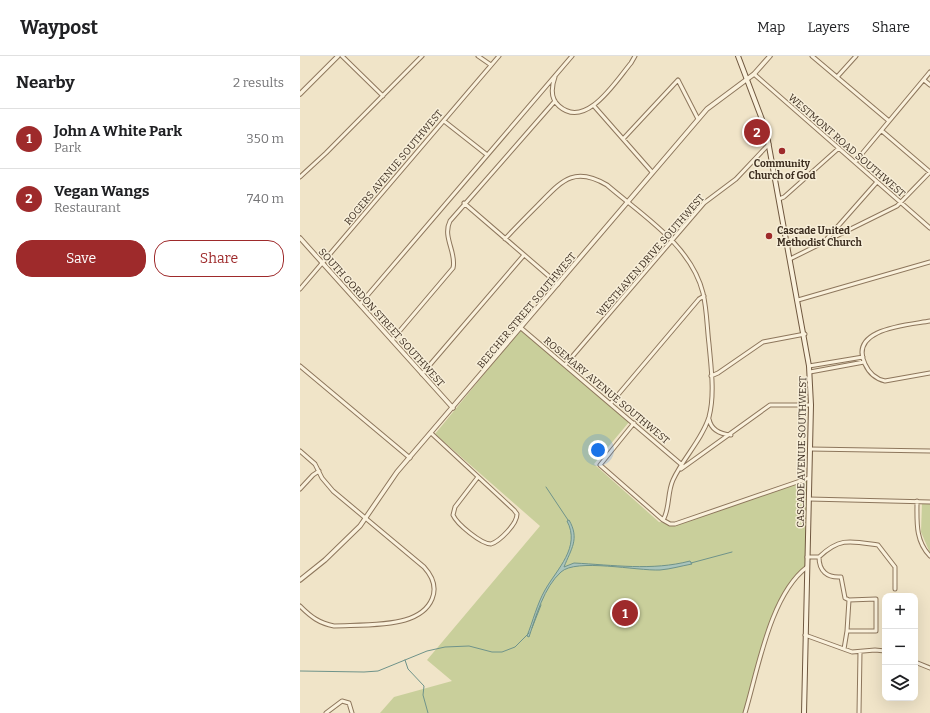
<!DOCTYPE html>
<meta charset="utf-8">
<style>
body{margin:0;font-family:Bitter,serif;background:#f2f2f2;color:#202124}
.controls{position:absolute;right:12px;bottom:12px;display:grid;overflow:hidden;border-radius:8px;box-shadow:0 4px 16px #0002}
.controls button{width:36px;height:36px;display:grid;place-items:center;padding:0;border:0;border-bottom:1px solid #e0e0e0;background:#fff;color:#202124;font:20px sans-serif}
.you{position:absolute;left:298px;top:394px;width:14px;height:14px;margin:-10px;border:3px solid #fff;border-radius:50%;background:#1a73e8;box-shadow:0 0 0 6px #1a73e833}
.badge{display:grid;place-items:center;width:26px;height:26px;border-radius:50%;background:#9e2a2b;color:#fff;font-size:13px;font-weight:700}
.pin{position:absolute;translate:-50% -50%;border:2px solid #fff;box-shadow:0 1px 4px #0006}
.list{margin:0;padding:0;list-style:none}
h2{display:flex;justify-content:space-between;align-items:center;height:52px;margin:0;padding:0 16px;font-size:17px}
h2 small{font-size:13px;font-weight:400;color:#757577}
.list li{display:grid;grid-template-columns:26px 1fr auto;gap:12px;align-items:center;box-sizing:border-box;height:60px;padding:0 16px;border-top:1px solid #e0e0e0}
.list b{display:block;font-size:15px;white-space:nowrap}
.list p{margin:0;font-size:13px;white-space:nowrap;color:#757577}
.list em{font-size:13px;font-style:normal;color:#757577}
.actions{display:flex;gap:8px;padding:12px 16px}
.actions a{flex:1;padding:9px 0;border:1px solid #9e2a2b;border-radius:16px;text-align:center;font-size:14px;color:#9e2a2b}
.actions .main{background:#9e2a2b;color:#fff}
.icon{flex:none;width:22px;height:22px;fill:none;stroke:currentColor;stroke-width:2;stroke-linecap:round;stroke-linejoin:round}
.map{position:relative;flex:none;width:630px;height:657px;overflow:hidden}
header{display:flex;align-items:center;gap:24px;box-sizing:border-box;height:56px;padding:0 20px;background:#fff;border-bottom:1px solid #e0e0e0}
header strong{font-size:19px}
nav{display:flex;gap:22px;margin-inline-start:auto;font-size:14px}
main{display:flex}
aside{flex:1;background:#fff}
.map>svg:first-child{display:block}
.green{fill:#c9cf9b}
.water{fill:#a9c4bc;stroke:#6f938a}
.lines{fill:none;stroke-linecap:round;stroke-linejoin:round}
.stream{stroke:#6f938a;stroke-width:1}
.minor-casing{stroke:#8d765c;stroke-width:5}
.tertiary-casing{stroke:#8d765c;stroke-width:5.5}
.secondary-casing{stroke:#6f573f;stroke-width:6}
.minor{stroke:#faf1dc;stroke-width:3}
.tertiary{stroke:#faf1dc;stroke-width:3.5}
.secondary{stroke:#faf1dc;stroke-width:4}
.poi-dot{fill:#9e2a2b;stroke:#f7eed8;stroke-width:1.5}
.labels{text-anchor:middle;stroke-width:3;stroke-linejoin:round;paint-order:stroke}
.street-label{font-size:10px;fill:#3d2e20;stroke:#f7eed8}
.poi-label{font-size:10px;font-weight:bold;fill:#3d2e20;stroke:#f7eed8}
</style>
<header>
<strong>Waypost</strong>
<nav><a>Map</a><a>Layers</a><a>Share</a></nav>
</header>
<main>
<aside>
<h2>Nearby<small>2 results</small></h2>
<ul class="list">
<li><span class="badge">1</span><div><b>John A White Park</b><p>Park</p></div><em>350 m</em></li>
<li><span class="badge">2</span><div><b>Vegan Wangs</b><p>Restaurant</p></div><em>740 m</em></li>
</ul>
<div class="actions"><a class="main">Save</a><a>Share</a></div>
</aside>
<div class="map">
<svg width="630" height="657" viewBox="0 0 630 657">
<rect width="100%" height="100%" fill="#f0e4c8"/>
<path class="green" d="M 221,273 L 329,366 L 294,408 L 359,466 L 377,468 L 510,420 L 506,515 C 466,549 459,608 446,657 L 80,657 L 94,641 L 152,625 L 127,604 L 240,470 L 135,378 Z
M 622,447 L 630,447 L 630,497 L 621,476 Z"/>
<path class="water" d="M 269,464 C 280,483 271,493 264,511 L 274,507 C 313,509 352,515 390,505 L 392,508 C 381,510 371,513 360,514 C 337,515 276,502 261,516 C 244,531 236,560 229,581 L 227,580 C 233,565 237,548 245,534 C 257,513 281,491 267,465 Z"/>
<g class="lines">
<path class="stream" d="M 246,431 L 268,464
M 391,507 L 432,496
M 232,572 L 241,549
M 105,604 L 108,613 L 124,630 L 123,639 L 128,657
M 0,615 L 64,616 L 78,615 L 127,595 L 145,591 L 169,590 L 192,596 L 202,596 L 215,591 L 229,577"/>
<defs>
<path id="minor" d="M 42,0 L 83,40
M 178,0 L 191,9
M 512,0 L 589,65
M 454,18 L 630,172
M 255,21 C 251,32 251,43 259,50 C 286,74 316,25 331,7 L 335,0
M 537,21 L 556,0
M 624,24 L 630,29
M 294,50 L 352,116
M 144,65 L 186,98
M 582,75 L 630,116
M 323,83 L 378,24 L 398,63
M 555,106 L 630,16
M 0,121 L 26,97 L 122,0
M 479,143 L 484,141 L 539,92
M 164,147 L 258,228
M 205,183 C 216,171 227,160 238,149 C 261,126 273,109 307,129 C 343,160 391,189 403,237 C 407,254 407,272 409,288 C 411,311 415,338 409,361 C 402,384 383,402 373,424 C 367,437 370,453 363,464
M 524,186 L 577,126
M 490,203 L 597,150 L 630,116
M 0,233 L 199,0
M 498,244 L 630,206
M 60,248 L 272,0
M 630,265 C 609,269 548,272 565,308 C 569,317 576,323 585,325 L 630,317
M 221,272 L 382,409
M 92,284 L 153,212 C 157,197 142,181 150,165 L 255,45
M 265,309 L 404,147 L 436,123 L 469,88
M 0,310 L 110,402
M 509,310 L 563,301
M 510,316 L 564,306
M 122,318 L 224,199
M 411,320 L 418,317 L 463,286 L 505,278
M 311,347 L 399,243 L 404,240
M 409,363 C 411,374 420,378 431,379
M 334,367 L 300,409 L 363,464 L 370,468 L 375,468 L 509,422
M 131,377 L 214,454 L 217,458 C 217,468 200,485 191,488 C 181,488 157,468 153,459 L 155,451 L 178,421
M 510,393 L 630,395
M 0,395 L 15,408 L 22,422 L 33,435 L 124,511 C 144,533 132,556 105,564 C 86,570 55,569 34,570 C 19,567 11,561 0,550
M 381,413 L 470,349 L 511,349
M 0,433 L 13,419 L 19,415
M 509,443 L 630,446
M 617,445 C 617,465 615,485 630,500
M 507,501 L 519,501 C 540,481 551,485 578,489 L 595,511 L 595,533
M 519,501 C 519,515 527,522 541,521 L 545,542 L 549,544 L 547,575 L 544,593
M 547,575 L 576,575 L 576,543 L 549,544
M 505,579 L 552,596 L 575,594 L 585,595
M 615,606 L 630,612
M 26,657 L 42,645 L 49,647 L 52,657
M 445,657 C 458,614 470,539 507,511
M 559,657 L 560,596"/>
<path id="tertiary" d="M 0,38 L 38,0
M 0,182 L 153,352
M 0,524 L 25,504 L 60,470 L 97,416 L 407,53 L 454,18 L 470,0"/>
<path id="secondary" d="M 438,0 L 466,74 L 509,310 L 511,349 L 504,657"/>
</defs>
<use href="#minor" class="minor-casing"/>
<use href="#tertiary" class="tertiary-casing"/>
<use href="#secondary" class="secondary-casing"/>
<use href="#minor" class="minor"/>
<use href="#tertiary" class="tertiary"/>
<use href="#secondary" class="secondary"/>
</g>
<g class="poi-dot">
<circle cx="482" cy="95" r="4"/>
<circle cx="469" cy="180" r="4"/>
</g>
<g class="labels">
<g class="street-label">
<text transform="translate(547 89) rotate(41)" y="4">WESTMONT ROAD SOUTHWEST</text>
<text transform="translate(93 111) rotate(-50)" y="4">ROGERS AVENUE SOUTHWEST</text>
<text transform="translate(350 199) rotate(-49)" y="4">WESTHAVEN DRIVE SOUTHWEST</text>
<text transform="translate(226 254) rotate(-50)" y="4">BEECHER STREET SOUTHWEST</text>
<text transform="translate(82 261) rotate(48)" y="4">SOUTH GORDON STREET SOUTHWEST</text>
<text transform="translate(307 334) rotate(40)" y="4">ROSEMARY AVENUE SOUTHWEST</text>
<text transform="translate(501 396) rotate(-89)" y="4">CASCADE AVENUE SOUTHWEST</text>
</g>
<g class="poi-label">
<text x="482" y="111">Community<tspan x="482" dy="12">Church of God</tspan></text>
<text x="477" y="178" text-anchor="start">Cascade United<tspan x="477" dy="12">Methodist Church</tspan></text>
</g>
</g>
</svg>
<div class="controls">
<button>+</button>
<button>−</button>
<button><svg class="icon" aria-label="layers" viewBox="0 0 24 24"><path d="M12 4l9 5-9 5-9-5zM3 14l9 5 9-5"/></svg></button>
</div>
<div class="you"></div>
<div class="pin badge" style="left:325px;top:557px">1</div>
<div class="pin badge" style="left:457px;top:76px">2</div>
</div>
</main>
